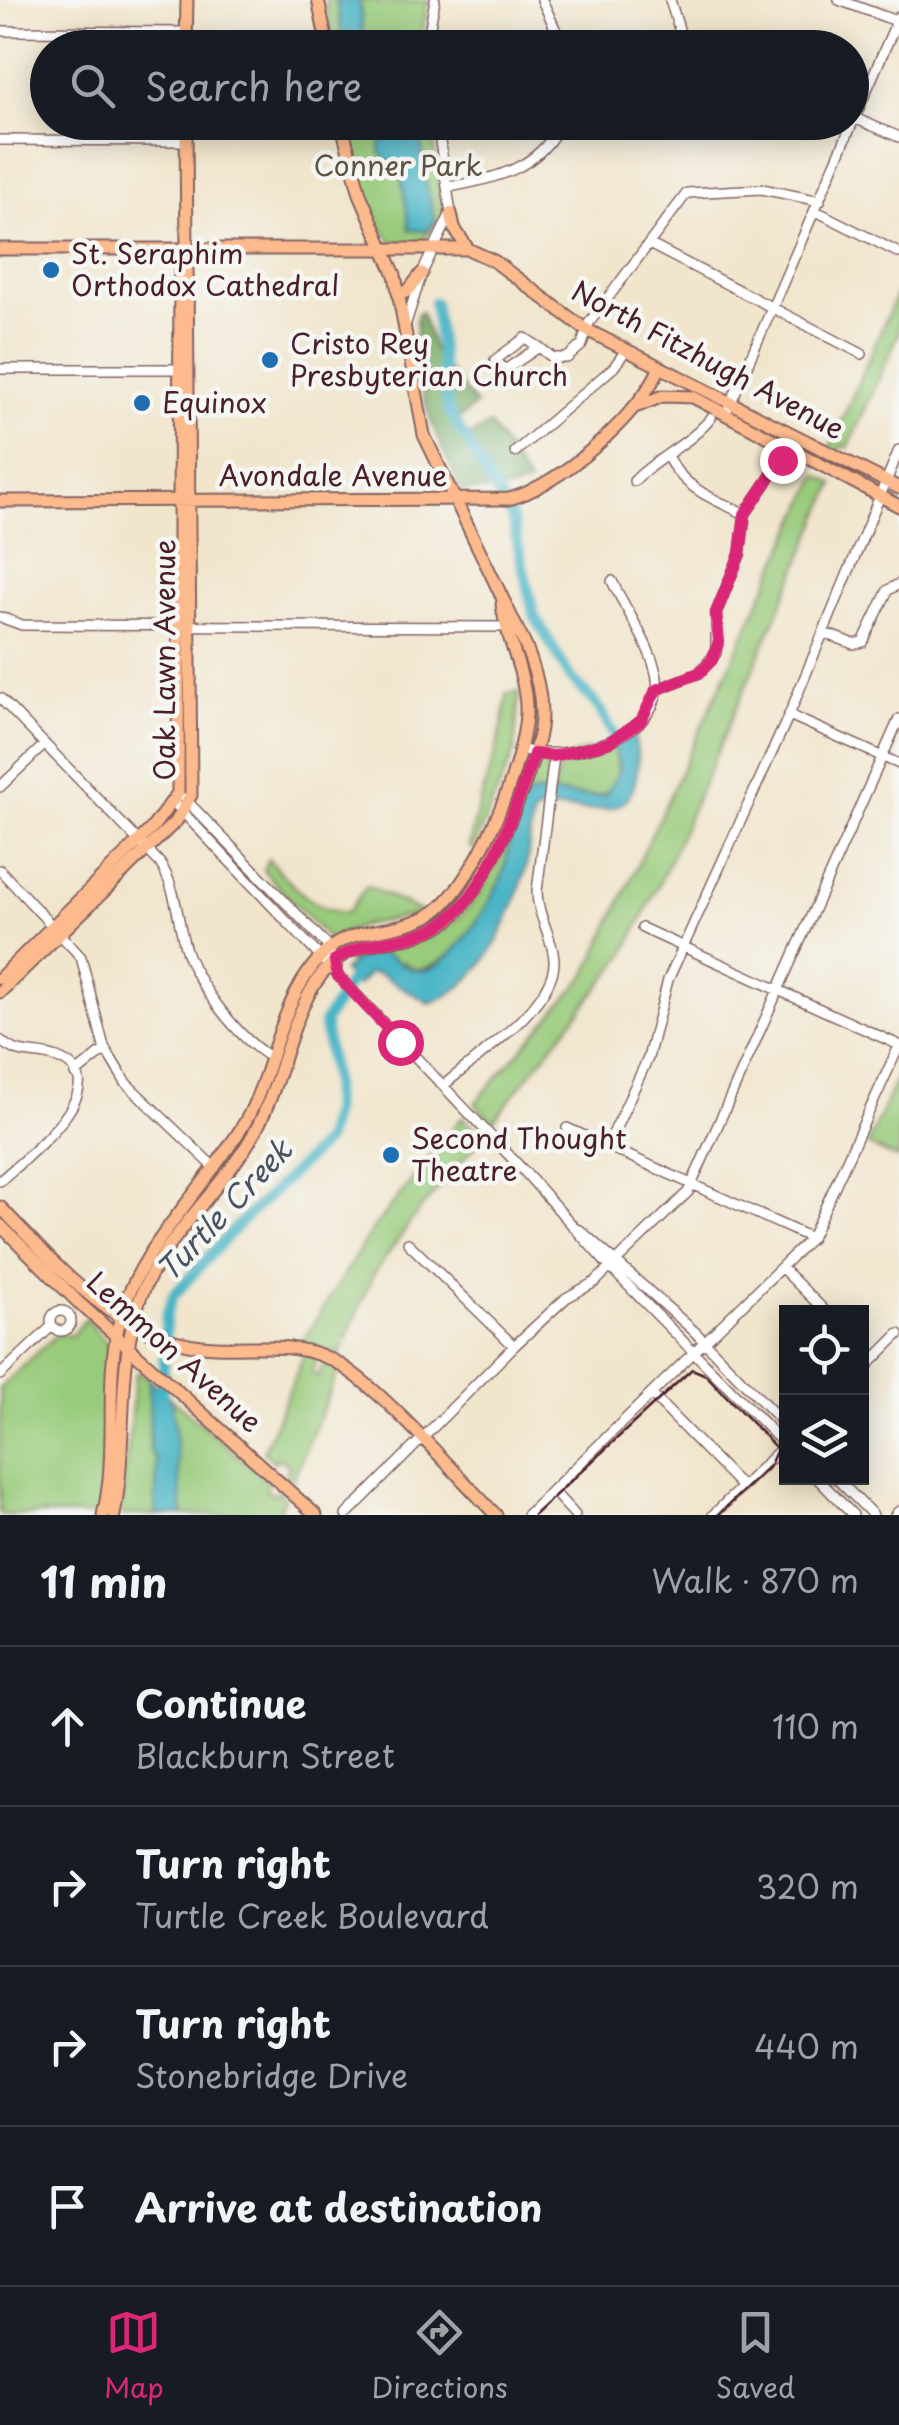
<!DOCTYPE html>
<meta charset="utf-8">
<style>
body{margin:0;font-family:"Playpen Sans",sans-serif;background:#20242c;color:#f1f3f6}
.controls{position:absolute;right:30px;bottom:30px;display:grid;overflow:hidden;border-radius:0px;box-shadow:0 5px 25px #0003}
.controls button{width:90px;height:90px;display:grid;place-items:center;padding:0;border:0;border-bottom:2px solid #363941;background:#171b24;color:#f1f3f6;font:50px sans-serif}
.stop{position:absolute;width:30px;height:30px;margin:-22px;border:8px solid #db2777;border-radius:50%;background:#fff}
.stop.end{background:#db2777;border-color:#fff;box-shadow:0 2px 10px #0008}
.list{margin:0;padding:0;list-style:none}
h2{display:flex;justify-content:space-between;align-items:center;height:130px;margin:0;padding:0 40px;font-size:42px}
h2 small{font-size:32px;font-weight:400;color:#9ea1a6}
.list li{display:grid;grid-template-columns:65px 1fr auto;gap:30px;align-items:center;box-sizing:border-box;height:160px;padding:0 40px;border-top:2px solid #363941}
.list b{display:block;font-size:38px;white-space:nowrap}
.list p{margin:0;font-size:32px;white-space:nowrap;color:#9ea1a6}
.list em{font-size:32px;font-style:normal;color:#9ea1a6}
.icon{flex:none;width:55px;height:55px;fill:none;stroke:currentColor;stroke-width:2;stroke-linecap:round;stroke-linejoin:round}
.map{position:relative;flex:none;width:899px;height:1515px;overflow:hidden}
.search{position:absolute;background:#171b24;box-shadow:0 5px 25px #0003;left:30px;right:30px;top:30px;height:110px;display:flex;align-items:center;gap:25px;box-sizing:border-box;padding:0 35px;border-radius:55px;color:#9ea1a6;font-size:38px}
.sheet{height:770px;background:#171b24}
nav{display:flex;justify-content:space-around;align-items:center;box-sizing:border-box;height:140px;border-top:2px solid #363941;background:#171b24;font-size:28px;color:#9ea1a6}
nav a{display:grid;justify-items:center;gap:5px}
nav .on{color:#db2777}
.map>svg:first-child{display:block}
.green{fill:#99cb7b;stroke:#727553;stroke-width:2.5}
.forest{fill:#7aaf6b;stroke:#62674b;stroke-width:2.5}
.water{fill:#49b5c6;stroke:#4a6a78;stroke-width:2.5}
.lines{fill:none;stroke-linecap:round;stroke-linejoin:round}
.river{stroke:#49b5c6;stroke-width:11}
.minor-casing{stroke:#846463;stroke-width:12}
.major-casing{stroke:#846463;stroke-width:15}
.minor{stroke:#fff;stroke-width:9}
.major{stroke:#fcba8d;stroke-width:11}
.tram{stroke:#4a1f2b;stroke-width:2.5}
.route{stroke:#db2777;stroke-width:12}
.poi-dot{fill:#1f6fb2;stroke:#f6f6f2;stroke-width:4}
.labels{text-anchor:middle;stroke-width:9;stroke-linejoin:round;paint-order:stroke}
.park-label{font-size:28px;fill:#625343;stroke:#f6f6f2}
.poi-label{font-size:28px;fill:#4a1f2b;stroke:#f6f6f2;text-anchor:start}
.street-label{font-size:28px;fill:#4a1f2b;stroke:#f6f6f2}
.water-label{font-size:30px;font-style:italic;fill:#4a5461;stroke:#f6f6f2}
</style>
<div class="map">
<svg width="899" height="1515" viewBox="0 0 899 1515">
<rect width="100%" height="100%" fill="#f6f6f2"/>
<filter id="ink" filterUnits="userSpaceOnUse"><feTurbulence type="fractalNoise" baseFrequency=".01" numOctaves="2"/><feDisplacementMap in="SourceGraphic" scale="20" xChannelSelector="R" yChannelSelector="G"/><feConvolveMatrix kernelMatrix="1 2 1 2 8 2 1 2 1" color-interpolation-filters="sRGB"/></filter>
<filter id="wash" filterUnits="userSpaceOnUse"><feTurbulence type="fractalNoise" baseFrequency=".0048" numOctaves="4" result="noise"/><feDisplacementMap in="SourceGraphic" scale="40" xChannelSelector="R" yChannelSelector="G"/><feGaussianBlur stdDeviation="2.25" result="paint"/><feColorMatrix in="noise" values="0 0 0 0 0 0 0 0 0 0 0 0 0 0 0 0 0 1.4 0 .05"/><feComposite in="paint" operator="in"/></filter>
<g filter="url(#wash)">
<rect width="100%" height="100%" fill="#f1e5cc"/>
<path class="green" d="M 325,0 L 378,0 L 380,4 L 428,0 L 420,47 L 334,47 Z
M 348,123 L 431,123 L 443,216 L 420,244 L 393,242 C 362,214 356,161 348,123 Z
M 899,289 L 899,333 L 848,448 L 842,445 L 837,454 L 829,450 Z
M 818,475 L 834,484 L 661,880 L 623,957 L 492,1122 L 475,1103 L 587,974 Z
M 519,692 L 514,753 L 473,849 L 469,846 C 479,791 502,751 507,694 Z
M 613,745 C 631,804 596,797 553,794 C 558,750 575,755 613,745 Z
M 542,761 L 549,764 L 548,793 L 536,793 C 529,804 520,815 514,827 C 508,840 508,858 503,873 C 489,910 458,963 417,970 L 405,963 L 354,960 L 350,964 L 347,958 C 375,943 406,948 435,934 C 494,905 512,822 536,765 Z
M 268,859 C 290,883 313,911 347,913 L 367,886 L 424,913 L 364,925 L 328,939 L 263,870 Z
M 899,1073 L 899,1159 L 867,1145 Z
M 462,1117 L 484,1136 L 417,1213 L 373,1275 L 339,1356 L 302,1342 L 372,1230 Z
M 86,1319 L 110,1347 L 98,1515 L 0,1515 L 0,1388 L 56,1335 L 72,1335 Z
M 305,1353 L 317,1358 L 312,1373 L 318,1377 L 325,1361 L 339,1369 L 293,1480 L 285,1474 L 289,1465 L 277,1457 L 275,1463 L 263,1452 Z
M 139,1371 L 269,1482 L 266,1490 L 276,1495 L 278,1489 L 284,1498 L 277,1515 L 121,1515 L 135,1376 Z"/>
<path class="forest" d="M 421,312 L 435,353 L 476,405 L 458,420 L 468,437 L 490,425 L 529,484 L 510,490 L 462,491 C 433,432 410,381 417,314 Z"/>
<path class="water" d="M 336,0 L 360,0 L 362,30 L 370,47 L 344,47 Z
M 383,123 L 422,124 L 422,165 L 435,221 L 426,231 L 410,230 L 401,177 L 380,152 Z
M 632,730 C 637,745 639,762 636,777 C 627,830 571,800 535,812 C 528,829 530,849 526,867 C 512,918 484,987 429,1003 L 379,974 L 369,973 L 357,986 L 343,971 L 354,960 L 375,951 C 390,954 403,968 417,970 C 448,977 492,900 502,876 C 511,854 508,811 529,796 C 541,787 587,800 605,795 L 620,770 L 613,743 Z
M 149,1379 L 172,1400 L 183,1515 L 155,1515 L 157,1461 L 150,1451 Z"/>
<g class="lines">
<path class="river" d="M 434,302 L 448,410 L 512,519 L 534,615 L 570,677 L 598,706 L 619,745
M 162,1400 L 166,1316 L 173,1296 L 237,1226 L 325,1142 L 333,1110 L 333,1081 L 324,1022 L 352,978"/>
</g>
</g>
<g filter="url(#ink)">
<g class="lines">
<defs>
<path id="minor" d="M 542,0 L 564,48
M 670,0 L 685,48
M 839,0 L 899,22
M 0,31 L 186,32
M 186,41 L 327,42
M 426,48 L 435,0
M 852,117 L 899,137
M 0,140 L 186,141
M 449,187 C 494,179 540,169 561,122
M 816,211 L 899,253
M 649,244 L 862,354
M 406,323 L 422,273 L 451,213 L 437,122
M 539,347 L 525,338 L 495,360 L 505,370 L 539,347 L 553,358 L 567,358 L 582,345 L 589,323 L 687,193 L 762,189 L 820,201
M 0,369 L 182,369
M 729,407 L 899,16
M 515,452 L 614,367 L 626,350
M 667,456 C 684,489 713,499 745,514
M 634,481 C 657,457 689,445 711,418
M 0,617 L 22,625 L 510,627
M 824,633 L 854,644 L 863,642 L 888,590 L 899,584
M 656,690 L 699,673 L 716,653 L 716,613 L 740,554 L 745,514 L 782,459
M 0,698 L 160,863 C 177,890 177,918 185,947 C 195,982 240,1041 272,1058
M 789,715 L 899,764
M 521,749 C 565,765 671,736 656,673 C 649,643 626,610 612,581
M 0,787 L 45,744
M 184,798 L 325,943 L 337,967
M 174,803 L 524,1171 L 606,1263 L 786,1446
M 0,870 L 81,957 L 104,1047 L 126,1083 L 215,1168
M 642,928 L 899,1045
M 0,1040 C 19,1058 36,1050 57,1058 C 124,1083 21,1161 0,1181
M 75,1074 L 105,1050
M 443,1086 C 473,1059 557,1005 554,959 C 552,935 537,916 537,891 L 554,756
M 567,1128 L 811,1238
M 607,1147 L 648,1058 L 668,980 L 789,715 L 899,450
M 580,1230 L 694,1331 L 786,1426
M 408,1243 L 514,1346
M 782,1268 L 826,1312
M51 1321a10 10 0 1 1 20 0a10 10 0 1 1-20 0Z
M 862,1348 L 873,1359
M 862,1371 L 899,1334
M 0,1375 L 52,1326
M 653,1396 L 742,1487
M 817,1478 L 853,1515
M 836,1478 L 873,1515
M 553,1491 L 575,1515
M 346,1515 L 514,1346 L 566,1298 L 595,1282 L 688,1192 L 899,719
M 527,1515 L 811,1238 L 899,1046
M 713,1515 L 786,1444
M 895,1515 L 899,1511"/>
<path id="major" d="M 318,0 L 328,48
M 186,48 L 187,0
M 451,213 L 454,228 L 468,249
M 0,249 L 468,249 L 494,261 L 585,329 L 899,488
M 400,294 L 408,291 L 422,273
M 638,406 L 663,396 L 693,397 L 899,506
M 0,501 L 509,499 C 559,486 640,415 660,367
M 0,978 L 152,828 L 178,793 L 180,259 L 185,249
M 0,992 L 177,820 L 191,795 L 186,122
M 0,1207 C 58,1266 114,1337 202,1346 C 246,1351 289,1339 330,1359 C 376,1381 456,1475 496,1515
M 0,1225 L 78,1302 L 316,1515
M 103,1515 C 119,1451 103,1382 120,1319 C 141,1243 206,1189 245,1122 C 270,1078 276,1025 302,982 C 341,918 371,941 424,918 C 473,897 528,758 526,707 C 525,671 506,640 502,604
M 114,1515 C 127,1448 117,1376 136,1311 C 155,1243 219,1195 253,1135 C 280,1089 286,1032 313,987 C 349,927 396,953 444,923 C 482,900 534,773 540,728 C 544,700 536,673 526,647 L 424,435 L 395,275 L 360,194 L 341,122"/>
</defs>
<use href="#minor" class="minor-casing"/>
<use href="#major" class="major-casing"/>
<use href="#minor" class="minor"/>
<use href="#major" class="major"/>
<path class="tram" d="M 534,1515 L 692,1369 L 706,1375 L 777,1449 L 770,1465 L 718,1515"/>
</g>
</g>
<g class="lines" filter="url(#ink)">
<path class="route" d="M 400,1042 L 337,975 L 335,960 C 372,937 396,945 431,930 C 485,907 516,807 534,754 L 554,756 L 608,743 L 641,721 L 656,690 L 699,673 L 712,660 L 719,641 L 716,613 L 740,554 L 745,514 L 782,460"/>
</g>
<g class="poi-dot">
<circle cx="51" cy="270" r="10"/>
<circle cx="270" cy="360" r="10"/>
<circle cx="142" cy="403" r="10"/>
<circle cx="391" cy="1155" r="10"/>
</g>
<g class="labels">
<g class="park-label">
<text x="398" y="176">Conner Park</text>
</g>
<g class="poi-label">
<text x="71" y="264">St. Seraphim<tspan x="71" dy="32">Orthodox Cathedral</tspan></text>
<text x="290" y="354">Cristo Rey<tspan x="290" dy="32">Presbyterian Church</tspan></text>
<text x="162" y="413">Equinox</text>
<text x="411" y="1149">Second Thought<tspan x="411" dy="32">Theatre</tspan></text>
</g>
<g class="street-label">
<text transform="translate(708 360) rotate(28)" y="10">North Fitzhugh Avenue</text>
<text x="333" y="486">Avondale Avenue</text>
<text transform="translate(165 660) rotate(-90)" y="10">Oak Lawn Avenue</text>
<text transform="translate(174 1352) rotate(42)" y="10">Lemmon Avenue</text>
</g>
<g class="water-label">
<text transform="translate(225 1211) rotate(-47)" y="10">Turtle Creek</text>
</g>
</g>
</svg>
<div class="controls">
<button><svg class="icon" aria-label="locate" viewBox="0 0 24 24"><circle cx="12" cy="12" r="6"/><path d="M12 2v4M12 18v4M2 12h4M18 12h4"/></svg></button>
<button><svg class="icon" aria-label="layers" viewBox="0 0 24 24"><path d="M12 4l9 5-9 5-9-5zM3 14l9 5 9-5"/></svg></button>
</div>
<div class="stop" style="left:400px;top:1042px"></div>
<div class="stop end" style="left:782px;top:460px"></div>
<div class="search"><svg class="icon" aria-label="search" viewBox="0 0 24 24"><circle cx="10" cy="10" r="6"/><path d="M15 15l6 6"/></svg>Search here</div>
</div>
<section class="sheet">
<h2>11 min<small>Walk · 870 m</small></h2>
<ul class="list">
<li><svg class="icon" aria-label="ahead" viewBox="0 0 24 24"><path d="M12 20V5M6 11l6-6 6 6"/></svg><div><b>Continue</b><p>Blackburn Street</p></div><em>110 m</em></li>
<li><svg class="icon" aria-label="right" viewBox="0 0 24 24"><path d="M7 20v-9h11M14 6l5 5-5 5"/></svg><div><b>Turn right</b><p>Turtle Creek Boulevard</p></div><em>320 m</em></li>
<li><svg class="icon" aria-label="right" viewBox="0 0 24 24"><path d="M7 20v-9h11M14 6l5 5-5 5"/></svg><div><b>Turn right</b><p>Stonebridge Drive</p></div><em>440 m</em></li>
<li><svg class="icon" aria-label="arrive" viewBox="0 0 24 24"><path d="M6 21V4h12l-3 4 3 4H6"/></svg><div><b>Arrive at destination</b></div></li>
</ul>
</section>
<nav>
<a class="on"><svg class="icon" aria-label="map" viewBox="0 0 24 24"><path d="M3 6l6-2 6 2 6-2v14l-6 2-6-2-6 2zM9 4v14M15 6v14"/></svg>Map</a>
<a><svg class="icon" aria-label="directions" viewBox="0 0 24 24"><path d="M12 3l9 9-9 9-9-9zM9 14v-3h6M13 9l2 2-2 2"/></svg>Directions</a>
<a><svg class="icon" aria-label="saved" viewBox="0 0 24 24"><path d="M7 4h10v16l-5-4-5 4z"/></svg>Saved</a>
</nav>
